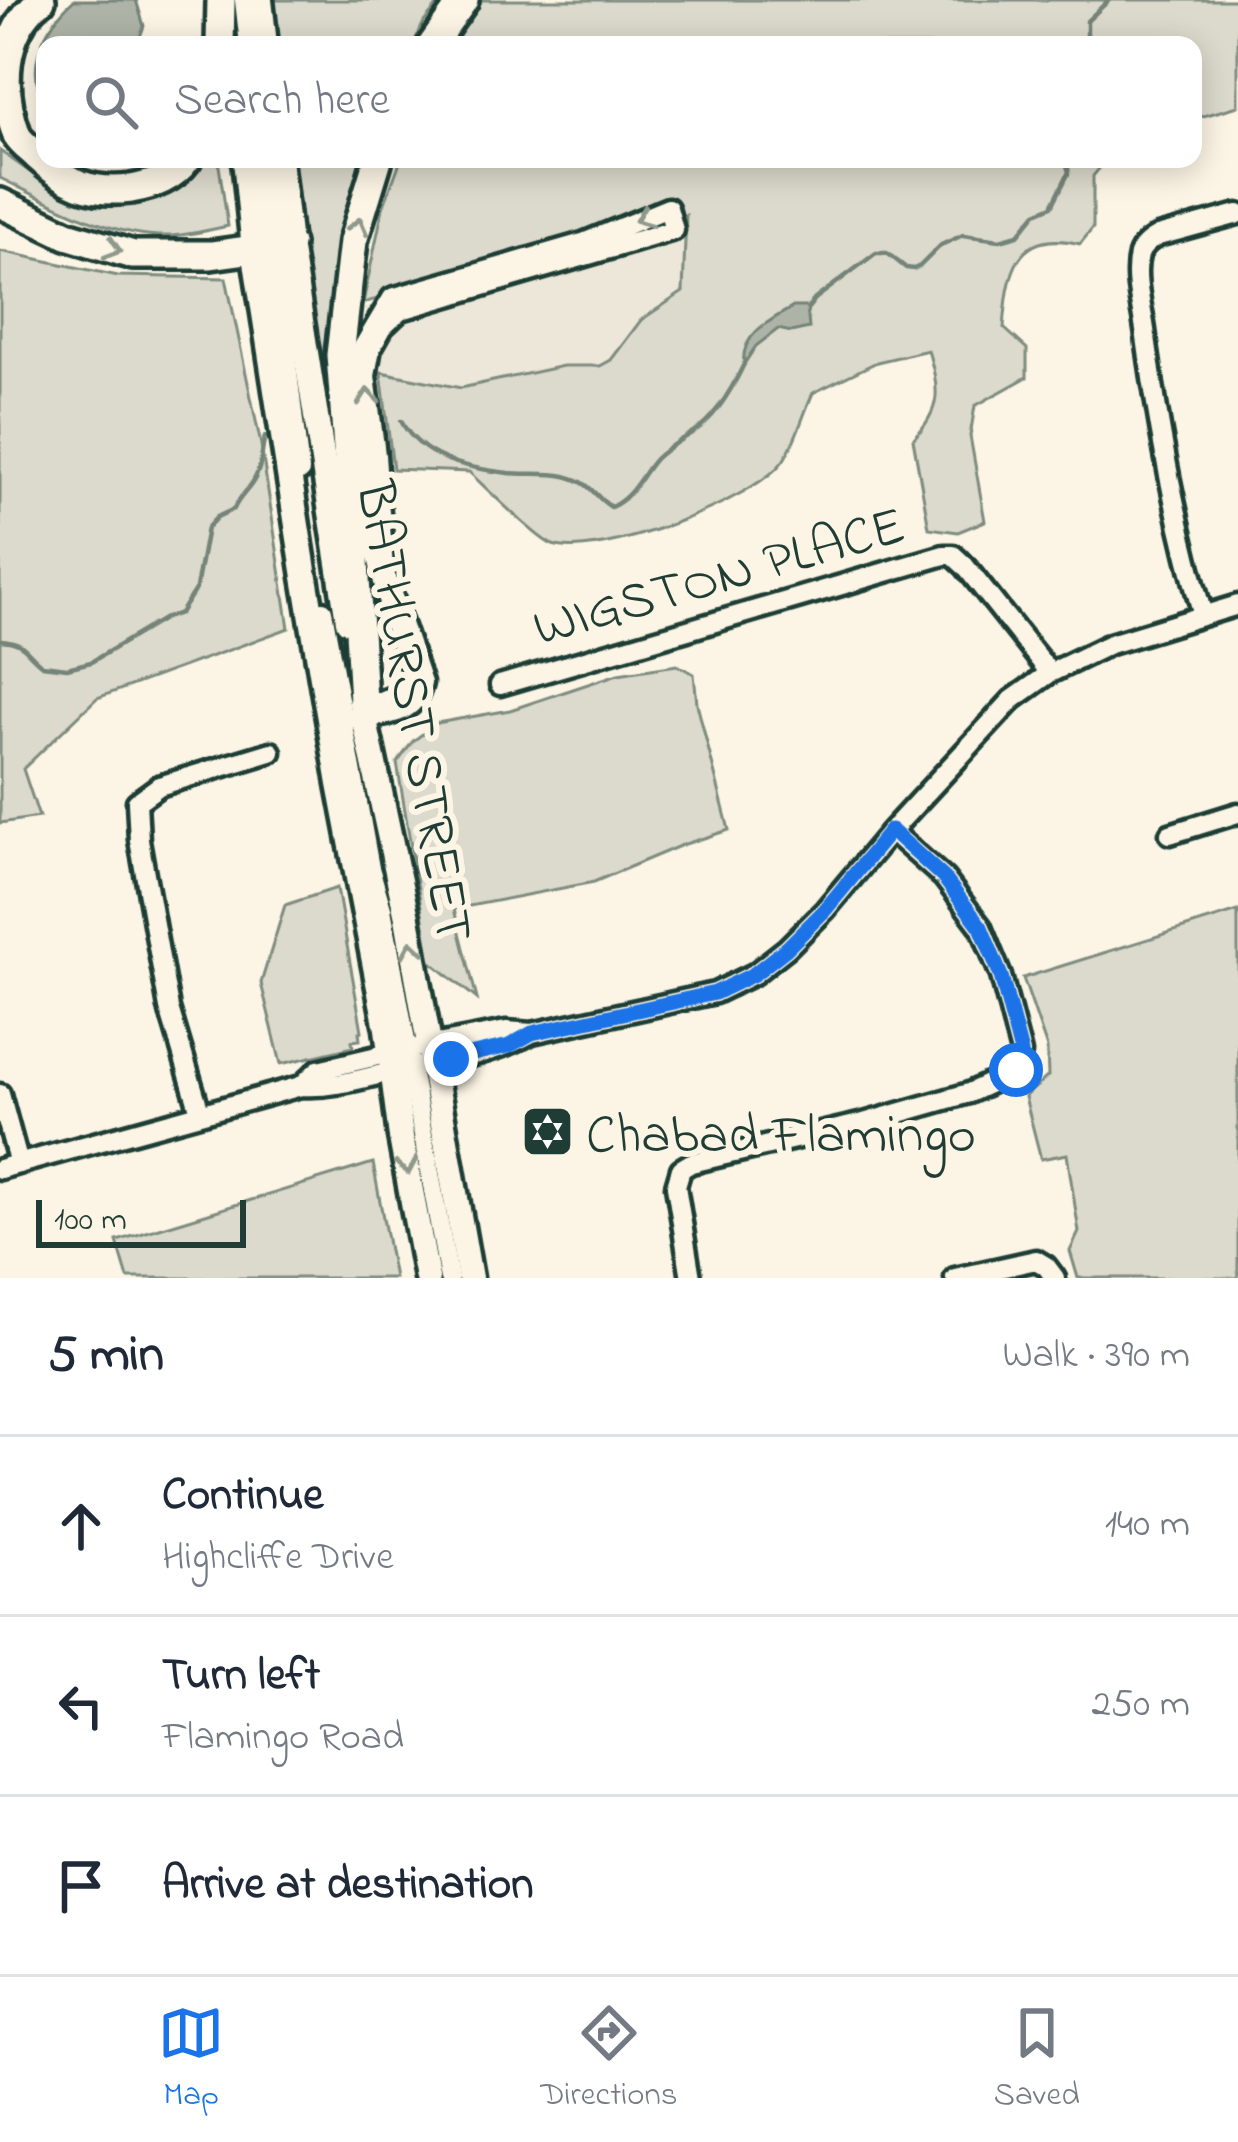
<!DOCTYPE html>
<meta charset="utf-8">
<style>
body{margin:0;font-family:"Indie Flower",sans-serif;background:#f6f6f7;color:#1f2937}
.scale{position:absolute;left:36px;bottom:30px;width:210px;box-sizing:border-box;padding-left:12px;border:6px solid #1f3d34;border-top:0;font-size:33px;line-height:42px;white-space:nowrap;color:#1f3d34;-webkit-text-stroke:9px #fcf5e5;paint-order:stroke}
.stop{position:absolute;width:36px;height:36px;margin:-27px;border:9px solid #1a73e8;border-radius:50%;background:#fff}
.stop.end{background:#1a73e8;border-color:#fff;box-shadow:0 3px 12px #0008}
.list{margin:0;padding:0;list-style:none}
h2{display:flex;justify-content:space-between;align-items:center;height:156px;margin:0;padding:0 48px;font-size:51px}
h2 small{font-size:39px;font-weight:400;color:#747a83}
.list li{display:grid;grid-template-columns:78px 1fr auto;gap:36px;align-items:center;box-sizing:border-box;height:180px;padding:0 48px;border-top:3px solid #e0e1e3}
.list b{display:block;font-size:45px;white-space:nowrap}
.list p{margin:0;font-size:39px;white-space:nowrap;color:#747a83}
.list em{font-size:39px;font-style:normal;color:#747a83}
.icon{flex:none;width:66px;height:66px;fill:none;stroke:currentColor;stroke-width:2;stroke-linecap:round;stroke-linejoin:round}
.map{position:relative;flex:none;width:1238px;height:1278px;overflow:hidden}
.search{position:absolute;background:#fff;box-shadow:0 6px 30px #0003;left:36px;right:36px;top:36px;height:132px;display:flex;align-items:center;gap:30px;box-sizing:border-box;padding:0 42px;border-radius:24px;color:#747a83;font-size:45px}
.sheet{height:696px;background:#fff}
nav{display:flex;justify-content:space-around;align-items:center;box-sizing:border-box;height:168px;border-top:3px solid #e0e1e3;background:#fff;font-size:33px;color:#747a83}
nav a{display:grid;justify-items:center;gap:6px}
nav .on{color:#1a73e8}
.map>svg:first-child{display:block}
.built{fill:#ece7d8}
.green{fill:#dcdacc;stroke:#7e8c80;stroke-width:3}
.water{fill:#aeb3a7;stroke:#758479;stroke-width:3}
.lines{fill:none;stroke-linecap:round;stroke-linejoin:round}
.stream{stroke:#758479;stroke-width:4.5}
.minor-casing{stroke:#1f3d34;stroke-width:27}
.major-casing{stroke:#1f3d34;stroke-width:33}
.highway-casing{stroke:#1f3d34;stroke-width:36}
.minor{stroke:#fcf5e5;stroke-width:18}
.major{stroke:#fcf5e5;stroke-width:24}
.highway{stroke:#fcf5e5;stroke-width:27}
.oneway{stroke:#8e998c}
.route{stroke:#1a73e8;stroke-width:15}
.labels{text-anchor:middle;stroke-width:12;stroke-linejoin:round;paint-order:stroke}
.street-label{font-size:54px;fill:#1f3d34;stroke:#fcf5e5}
.poi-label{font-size:54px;fill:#1f3d34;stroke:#fcf5e5;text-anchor:start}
</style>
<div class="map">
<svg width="1238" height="1278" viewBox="0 0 1238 1278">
<rect width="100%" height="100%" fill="#fcf5e5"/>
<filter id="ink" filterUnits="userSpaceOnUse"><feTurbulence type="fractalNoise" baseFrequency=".00833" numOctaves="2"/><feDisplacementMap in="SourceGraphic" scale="24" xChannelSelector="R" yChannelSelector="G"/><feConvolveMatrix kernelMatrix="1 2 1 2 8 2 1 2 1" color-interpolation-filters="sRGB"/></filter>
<g filter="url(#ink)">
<path class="built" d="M 686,214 L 683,292 L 641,320 L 611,360 L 600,366 L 563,366 L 461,388 L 381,372 L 364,309 Z"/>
<path class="green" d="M 274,0 L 442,0 L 424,22 L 413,45 L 278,45 Z
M 479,0 L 1238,0 L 1238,106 L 1193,119 L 1193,45 L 454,45 Z
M 0,151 L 53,188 L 121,200 L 199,159 L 218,159 L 228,226 C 210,230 190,235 171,236 C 111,238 52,203 0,178 Z
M 293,159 L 360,159 L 338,245 L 330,342 L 338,430 L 328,431 Z
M 401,159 L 1107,159 L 1093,176 L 1093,228 L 1080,244 C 1014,227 1008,275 1004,328 L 1027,349 L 1027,377 L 975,406 L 970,436 L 985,521 L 958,532 L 929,528 L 913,439 C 943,408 939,389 928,350 L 877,362 L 813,393 C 804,412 795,444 783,461 C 755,500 598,560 553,545 C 538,540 485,487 469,472 L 393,469 L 381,372 L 461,388 L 563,366 L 600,366 L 611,360 L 641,320 L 683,292 L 686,215 L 363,303 L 383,208 Z
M 0,251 L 118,276 L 226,278 L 261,445 L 289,628 L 97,698 L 23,769 L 39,817 L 0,823 Z
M 677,665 L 694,674 L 697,704 L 729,830 L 682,845 L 594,882 L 454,909 L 477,999 L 430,961 L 397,763 L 413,741 L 437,723 L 510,710 L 618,674 Z
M 337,888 L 362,1031 L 359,1032 L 360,1040 L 352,1041 L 353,1047 L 281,1064 L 261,983 L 285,905 Z
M 1238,911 L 1238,1278 L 1078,1278 L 1070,1251 L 1079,1232 L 1067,1154 L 1041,1159 L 1025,1097 L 1048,1076 L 1047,1048 L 1023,978 Z
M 373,1163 L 394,1278 L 128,1278 L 117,1241 Z"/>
<path class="water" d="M 74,0 L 136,0 L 144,26 L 137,45 L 45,45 L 45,104 C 24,66 44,27 74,0 Z
M 793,307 L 807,307 L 809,328 L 791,332 L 778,329 L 756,346 L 744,364 C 740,334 771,320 793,307 Z"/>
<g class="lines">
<path class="stream" d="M 1087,45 L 1087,21 L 1109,0
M 808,308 L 815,299 L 876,253 L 887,253 L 906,268 L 914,269 L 920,266 L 941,245 L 963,235 L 1000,240 L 1018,235 L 1036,213 L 1052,206 L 1069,172 L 1065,159
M 401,421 C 422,460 467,468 508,473 C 527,475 546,472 565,476 C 593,483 592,495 611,507 C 633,497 640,476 655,459 C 667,447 679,441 693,432 C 715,419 733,387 744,364
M 0,640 C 25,641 25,652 42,665 L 67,668 L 91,662 L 163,619 L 180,613 L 196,588 L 207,528 L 217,517 L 234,509 C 239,496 250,490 256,476 C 263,462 261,450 265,437"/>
<defs>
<path id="minor" d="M 244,0 L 249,45
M 262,159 L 300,471
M 323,611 L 370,868 L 382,909 L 449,1278
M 1203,615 C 1175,522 1158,425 1145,330 C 1142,307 1133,278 1139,255 C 1142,246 1150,240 1158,236 L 1238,214
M 500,685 L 944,555 L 953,555 L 965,566 L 1050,673
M 363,708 L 413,689 L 414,675 L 392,620 L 377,557 L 368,485 L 360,352 L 392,298 L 583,243 L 668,208 L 674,230 L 401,310 L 383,327 L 371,348 L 366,376 L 376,455 L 384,570 L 422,683 C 415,714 392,714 364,719
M 1170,834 L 1238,813
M 301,1086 L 318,1070 L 390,1053 L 506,1031 L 532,1033
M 0,1094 L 19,1164
M 200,1112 L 169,1008 L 139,840 L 137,802 L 159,786 L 271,752
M 0,1169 L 301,1086 C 334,1088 363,1078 395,1071 C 440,1062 491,1056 532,1033 L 715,993 L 754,974 L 787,948 L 825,910 L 891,831 L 1012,700 L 1050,673 L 1110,644 L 1238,605
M 691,1278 L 676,1186 L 681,1169 L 691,1163 L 864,1123 L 969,1093 L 1016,1071 L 1021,1053 L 1001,976 L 981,927 L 944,878 L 891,831
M 955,1278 L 1036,1260 L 1046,1266 L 1055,1278"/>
<path id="major" d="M 260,0 L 265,45
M 245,159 L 254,249 L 305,577 L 340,784 L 387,1029 L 401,1137 L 427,1278
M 279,159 L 289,244 L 348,621
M 361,703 L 407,918 L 470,1278"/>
<path id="highway" d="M 41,0 C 0,33 0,90 17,136 C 22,144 31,150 37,156 C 66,183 91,194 131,189 C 154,185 173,178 187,159
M 220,45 L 221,0
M 432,45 L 464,0
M 0,203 L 67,235 L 133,255 L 211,255 L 289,244
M 364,719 L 353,526 L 340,355 L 353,241 L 378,159"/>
</defs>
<use href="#minor" class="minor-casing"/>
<use href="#major" class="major-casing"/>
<use href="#highway" class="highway-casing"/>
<use href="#minor" class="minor"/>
<use href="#major" class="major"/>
<use href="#highway" class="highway"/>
</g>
<defs><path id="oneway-chevron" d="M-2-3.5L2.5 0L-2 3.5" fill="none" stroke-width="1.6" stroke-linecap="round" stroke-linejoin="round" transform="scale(3)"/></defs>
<g class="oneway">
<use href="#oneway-chevron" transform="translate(643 218) rotate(158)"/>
<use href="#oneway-chevron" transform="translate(358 226) rotate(-75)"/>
<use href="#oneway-chevron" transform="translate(113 249) rotate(17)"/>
<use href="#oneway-chevron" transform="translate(368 397) rotate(-96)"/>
<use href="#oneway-chevron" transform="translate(412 949) rotate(-99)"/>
<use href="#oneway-chevron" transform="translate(407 1166) rotate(80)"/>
</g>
</g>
<g class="lines" filter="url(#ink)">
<path class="route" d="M 451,1059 L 509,1046 L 532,1033 L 715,993 L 754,974 L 787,948 L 825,910 L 891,830 L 944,878 L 981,927 L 1001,976 L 1021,1053 L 1016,1070"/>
</g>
<defs>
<symbol id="synagogue-square" viewBox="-11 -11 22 22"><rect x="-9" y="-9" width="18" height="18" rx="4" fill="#1f3d34" stroke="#fcf5e5"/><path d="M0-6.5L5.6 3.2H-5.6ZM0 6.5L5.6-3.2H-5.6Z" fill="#fff"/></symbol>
</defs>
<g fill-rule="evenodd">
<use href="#synagogue-square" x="518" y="1102" width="59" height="59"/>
</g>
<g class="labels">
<g class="street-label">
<text transform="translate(718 574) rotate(-16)" y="19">WIGSTON PLACE</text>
<text transform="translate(417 711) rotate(80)" y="19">BATHURST STREET</text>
</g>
<g class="poi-label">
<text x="586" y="1151">Chabad Flamingo</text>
</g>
</g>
</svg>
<div class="scale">100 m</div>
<div class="stop" style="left:1016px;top:1070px"></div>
<div class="stop end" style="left:451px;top:1059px"></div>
<div class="search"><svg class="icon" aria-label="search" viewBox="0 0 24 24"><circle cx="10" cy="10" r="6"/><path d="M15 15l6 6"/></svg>Search here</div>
</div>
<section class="sheet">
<h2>5 min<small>Walk · 390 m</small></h2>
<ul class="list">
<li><svg class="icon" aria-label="ahead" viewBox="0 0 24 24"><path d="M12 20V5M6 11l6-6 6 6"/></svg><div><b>Continue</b><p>Highcliffe Drive</p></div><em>140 m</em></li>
<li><svg class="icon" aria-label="left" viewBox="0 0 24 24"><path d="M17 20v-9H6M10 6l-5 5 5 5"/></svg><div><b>Turn left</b><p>Flamingo Road</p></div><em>250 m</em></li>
<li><svg class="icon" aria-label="arrive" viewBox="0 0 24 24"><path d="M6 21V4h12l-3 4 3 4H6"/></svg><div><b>Arrive at destination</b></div></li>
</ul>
</section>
<nav>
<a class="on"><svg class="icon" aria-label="map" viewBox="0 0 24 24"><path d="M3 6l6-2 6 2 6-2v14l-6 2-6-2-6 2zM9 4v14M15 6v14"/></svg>Map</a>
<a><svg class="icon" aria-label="directions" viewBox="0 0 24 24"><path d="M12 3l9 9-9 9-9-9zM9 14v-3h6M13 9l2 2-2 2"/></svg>Directions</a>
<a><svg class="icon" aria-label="saved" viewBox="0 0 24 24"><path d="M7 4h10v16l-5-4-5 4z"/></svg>Saved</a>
</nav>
